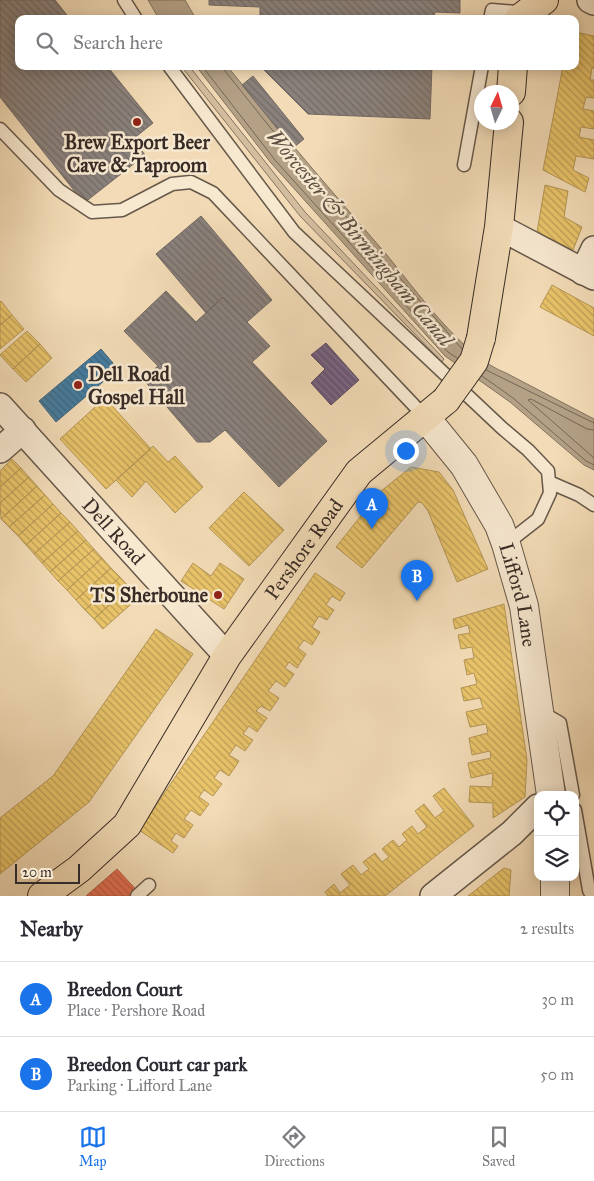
<!DOCTYPE html>
<meta charset="utf-8">
<style>
body{margin:0;font-family:"IM FELL Great Primer",serif;background:#f2f2f3;color:#2b2b33}
.controls{position:absolute;right:15px;bottom:15px;display:grid;overflow:hidden;border-radius:10px;box-shadow:0 2px 12px #0003}
.controls button{width:45px;height:45px;display:grid;place-items:center;padding:0;border:0;border-bottom:1px solid #e1e1e2;background:#fff;color:#2b2b33;font:25px sans-serif}
.compass{position:absolute;left:474px;top:85px;width:45px;height:45px;border-radius:50%;background:#fff;box-shadow:0 2px 12px #0003;rotate:5deg}
.scale{position:absolute;left:15px;bottom:12px;width:65px;box-sizing:border-box;padding-left:5px;border:2px solid #382c26;border-top:0;font-size:14px;line-height:18px;white-space:nowrap;color:#382c26;-webkit-text-stroke:4px #f7e8d0;paint-order:stroke}
.you{position:absolute;left:405px;top:450px;width:18px;height:18px;margin:-12px;border:4px solid #fff;border-radius:50%;background:#1a73e8;box-shadow:0 0 0 8px #1a73e833}
.badge{display:grid;place-items:center;width:32px;height:32px;border-radius:50%;background:#1a73e8;color:#fff;font-size:16px;font-weight:700}
.pin{position:absolute;translate:-50% -41px;filter:drop-shadow(0 1px 2px #0008)}
.pin::after{content:'';position:absolute;top:26px;width:18px;height:15px;background:inherit;clip-path:polygon(0 0,100% 0,50% 100%)}
.list{margin:0;padding:0;list-style:none}
h2{display:flex;justify-content:space-between;align-items:center;height:65px;margin:0;padding:0 20px;font-size:21px}
h2 small{font-size:16px;font-weight:400;color:#7c7c81}
.list li{display:grid;grid-template-columns:32px 1fr auto;gap:15px;align-items:center;box-sizing:border-box;height:75px;padding:0 20px;border-top:1px solid #e1e1e2}
.list b{display:block;font-size:19px;white-space:nowrap}
.list p{margin:0;font-size:16px;white-space:nowrap;color:#7c7c81}
.list em{font-size:16px;font-style:normal;color:#7c7c81}
.icon{flex:none;width:28px;height:28px;fill:none;stroke:currentColor;stroke-width:2;stroke-linecap:round;stroke-linejoin:round}
.map{position:relative;flex:none;width:594px;height:896px;overflow:hidden}
.search{position:absolute;background:#fff;box-shadow:0 2px 12px #0003;left:15px;right:15px;top:15px;height:55px;display:flex;align-items:center;gap:12px;box-sizing:border-box;padding:0 18px;border-radius:10px;color:#7c7c81;font-size:19px}
.sheet{height:215px;background:#fff}
nav{display:flex;justify-content:space-around;align-items:center;box-sizing:border-box;height:70px;border-top:1px solid #e1e1e2;background:#fff;font-size:14px;color:#7c7c81}
nav a{display:grid;justify-items:center;gap:2px}
nav .on{color:#1a73e8}
.map>svg:first-child{display:block}
.grass{fill:#d2bd9e;stroke:#857462}
.water{fill:#b3a085;stroke:#82725f}
.homes{fill:url(#homes-back-hatch);stroke:#b49656}
.shops{fill:url(#shops-back-hatch);stroke:#b25b44}
.offices{fill:url(#offices-back-hatch);stroke:#5d4c61}
.public{fill:url(#public-back-hatch);stroke:#416379}
.industry{fill:url(#industry-back-hatch);stroke:#716862}
.lines{fill:none;stroke-linecap:round;stroke-linejoin:round}
.shore{stroke:#766656;stroke-width:1}
.service-casing{stroke:#66584a;stroke-width:15}
.minor-casing{stroke:#66584a;stroke-width:28}
.tertiary-casing{stroke:#66584a;stroke-width:30}
.primary-casing{stroke:#382c26;stroke-width:30}
.service{stroke:#f7e8d0;stroke-width:12}
.minor{stroke:#f7e8d0;stroke-width:25}
.tertiary{stroke:#f7e8d0;stroke-width:28}
.primary{stroke:#f2dbb6;stroke-width:28}
.primary-bridge-casing{stroke:#382c26;stroke-width:30;stroke-linecap:butt}
.primary-bridge{stroke:#f2dbb6;stroke-width:28}
.poi-dot{fill:#8f2418;stroke:#f7e8d0;stroke-width:2}
.labels{text-anchor:middle;stroke-width:5;stroke-linejoin:round;paint-order:stroke}
.poi-label{font-size:20px;font-weight:bold;fill:#382c26;stroke:#f7e8d0}
.street-label{font-size:20px;fill:#382c26;stroke:#f7e8d0}
.water-label{font-size:21px;font-style:italic;fill:#5d4f42;stroke:#f7e8d0}
</style>
<div class="map">
<svg width="594" height="896" viewBox="0 0 594 896">
<defs>
<pattern id="homes-back-hatch" width="6" height="6" patternUnits="userSpaceOnUse" patternTransform="scale(1.25)"><rect width="6" height="6" fill="#e9c46a"/><path d="M-1 5l2 2M0 0l6 6M5-1l2 2" fill="none" stroke="#be9f57"/></pattern>
<pattern id="shops-back-hatch" width="6" height="6" patternUnits="userSpaceOnUse" patternTransform="scale(1.25)"><rect width="6" height="6" fill="#e76f51"/><path d="M-1 5l2 2M0 0l6 6M5-1l2 2" fill="none" stroke="#bc5b43"/></pattern>
<pattern id="offices-back-hatch" width="6" height="6" patternUnits="userSpaceOnUse" patternTransform="scale(1.25)"><rect width="6" height="6" fill="#6d597a"/><path d="M-1 5l2 2M0 0l6 6M5-1l2 2" fill="none" stroke="#82738b"/></pattern>
<pattern id="public-back-hatch" width="6" height="6" patternUnits="userSpaceOnUse" patternTransform="scale(1.25)"><rect width="6" height="6" fill="#457b9d"/><path d="M-1 5l2 2M0 0l6 6M5-1l2 2" fill="none" stroke="#3b6580"/></pattern>
<pattern id="industry-back-hatch" width="6" height="6" patternUnits="userSpaceOnUse" patternTransform="scale(1.25)"><rect width="6" height="6" fill="#8a817c"/><path d="M-1 5l2 2M0 0l6 6M5-1l2 2" fill="none" stroke="#726a65"/></pattern>
</defs>
<rect width="100%" height="100%" fill="#f2dbb6"/>
<filter id="stains"><feTurbulence type="fractalNoise" baseFrequency=".004" numOctaves="4"/><feColorMatrix values="0 0 0 0 .2 0 0 0 0 .09 0 0 0 0 .02 0 0 0 .5 -.17"/></filter>
<radialGradient id="worn" r=".72"><stop offset=".6" stop-color="#630" stop-opacity="0"/><stop offset="1" stop-color="#630" stop-opacity=".3"/></radialGradient>
<path class="grass" d="M 181,66 L 189,66 L 305,212 L 444,359 L 442,362 L 300,216 Z"/>
<path class="water" d="M 148,0 L 185,0 L 196,19 L 159,19 Z
M 196,66 L 227,66 C 279,130 332,192 386,254 C 416,290 463,357 506,373 L 594,419 L 594,470 L 584,465 L 510,402 L 445,356 L 271,163 Z"/>
<path class="homes" d="M 575,32 L 594,36 L 594,68 L 592,68 L 590,80 L 594,80 L 594,98 L 586,97 L 583,109 L 594,111 L 594,129 L 581,127 L 579,137 L 594,140 L 594,159 L 576,156 L 573,170 L 589,178 L 585,192 L 543,170 L 563,66 L 575,66 Z
M 545,185 L 568,191 L 564,217 L 582,227 L 573,250 L 537,232 Z
M 552,285 L 594,308 L 594,336 L 540,307 Z
M 1,301 L 12,315 L 0,325 L 0,302 Z
M 12,315 L 24,329 L 0,349 L 0,325 Z
M 27,331 L 40,344 L 13,369 L 0,355 Z
M 40,344 L 52,358 L 26,382 L 13,369 Z
M 105,398 L 151,449 L 106,489 L 60,439 Z
M 153,446 L 168,462 L 175,456 L 203,487 L 175,513 L 146,481 L 132,497 L 116,480 Z
M 12,459 L 21,468 L 0,487 L 0,471 Z
M 411,467 L 439,472 L 453,490 L 488,569 L 457,582 L 428,511 L 422,503 L 418,502 L 362,568 L 336,547 L 380,492 Z
M 21,468 L 29,477 L 0,503 L 0,487 Z
M 29,477 L 37,486 L 1,519 L 0,503 Z
M 37,486 L 45,495 L 9,527 L 1,519 Z
M 244,492 L 284,530 L 249,566 L 209,528 Z
M 45,495 L 53,504 L 18,536 L 9,527 Z
M 53,504 L 61,513 L 26,545 L 18,536 Z
M 61,513 L 70,522 L 34,554 L 26,545 Z
M 70,522 L 78,531 L 42,563 L 34,554 Z
M 78,531 L 86,540 L 50,572 L 42,563 Z
M 86,540 L 94,549 L 58,581 L 50,572 Z
M 94,549 L 102,558 L 67,590 L 58,581 Z
M 102,558 L 111,568 L 76,600 L 67,590 Z
M 193,563 L 211,576 L 220,563 L 244,579 L 224,609 L 181,581 Z
M 111,568 L 120,577 L 85,610 L 76,600 Z
M 315,573 L 345,593 L 340,601 L 332,596 L 326,605 L 334,610 L 327,620 L 319,616 L 312,627 L 320,632 L 312,645 L 304,640 L 298,648 L 306,654 L 297,668 L 289,662 L 285,668 L 294,674 L 285,687 L 276,681 L 268,691 L 279,698 L 270,711 L 261,706 L 256,711 L 267,718 L 257,732 L 249,726 L 243,734 L 253,740 L 245,751 L 236,745 L 229,755 L 239,761 L 229,776 L 220,770 L 214,778 L 222,784 L 213,796 L 204,790 L 199,797 L 209,804 L 200,816 L 191,810 L 184,819 L 193,825 L 184,838 L 176,833 L 171,841 L 178,846 L 173,853 L 139,830 Z
M 120,577 L 129,587 L 94,619 L 85,610 Z
M 129,587 L 138,598 L 103,629 L 94,619 Z
M 504,604 L 527,760 L 525,797 L 493,818 L 493,803 L 469,802 L 470,786 L 492,787 L 493,773 L 471,778 L 468,763 L 491,758 L 490,751 L 472,755 L 469,738 L 488,733 L 486,724 L 470,727 L 466,712 L 483,708 L 480,698 L 464,701 L 461,688 L 477,684 L 474,673 L 467,675 L 464,660 L 474,658 L 472,647 L 461,649 L 458,635 L 470,633 L 468,625 L 455,629 L 453,619 Z
M 156,629 L 193,654 L 89,802 L 0,874 L 0,818 L 53,776 Z
M 444,788 L 474,826 L 385,896 L 328,896 L 325,892 L 334,884 L 340,893 L 350,885 L 341,874 L 353,865 L 361,875 L 369,869 L 363,862 L 375,853 L 382,862 L 389,857 L 382,849 L 393,840 L 399,847 L 407,840 L 402,834 L 412,826 L 418,834 L 427,827 L 415,811 L 424,804 L 435,818 L 444,811 L 433,796 Z
M 504,868 L 511,870 L 509,896 L 468,896 Z"/>
<path class="shops" d="M 117,869 L 142,896 L 86,896 Z"/>
<path class="offices" d="M 326,343 L 359,380 L 331,405 L 311,383 L 325,369 L 311,355 Z"/>
<path class="public" d="M 101,349 L 118,369 L 56,422 L 39,401 Z"/>
<path class="industry" d="M 0,0 L 55,0 L 70,19 L 19,19 L 19,66 L 107,66 L 153,123 L 133,139 L 145,155 L 84,203 L 0,97 Z
M 209,0 L 460,0 L 460,13 L 435,12 L 434,19 L 260,19 L 260,7 L 209,5 Z
M 260,66 L 432,66 L 430,119 L 308,114 Z
M 253,76 L 304,139 L 293,148 L 242,85 Z
M 201,216 L 272,300 L 247,322 L 223,297 L 206,313 L 156,254 Z
M 166,291 L 196,322 L 223,297 L 270,346 L 252,362 L 327,441 L 279,487 L 225,430 L 210,442 L 197,442 L 143,379 L 158,366 L 124,331 Z"/>
<g class="lines">
<path class="shore" d="M 202,66 L 275,160 L 448,352 L 457,358
M 224,66 L 225,71 L 289,151 L 462,349
M 486,370 L 594,423
M 482,376 L 513,398 L 586,461 L 594,465
M 594,430 L 587,429 L 531,399 L 528,400 L 594,458"/>
<defs>
<path id="service" d="M 124,0 L 136,19
M 490,19 L 492,10 L 517,12
M 169,66 L 294,232 L 502,428 L 528,450 L 548,471 L 550,493 L 538,519 L 506,544
M 0,129 L 59,190 L 92,212 L 122,210 L 172,184 L 191,182 L 213,193 L 425,417
M 464,165 L 482,66
M 549,482 L 579,495 L 594,505
M 541,712 L 560,723 L 573,795
M 575,810 L 589,890 L 592,896
M 137,896 L 149,885"/>
<g id="minor">
<path d="M 590,0 L 594,2"/>
<path d="M 499,227 L 594,277"/>
<path d="M 583,272 L 594,249"/>
<path id="s1" d="M 0,406 L 227,656"/>
<path d="M 0,450 L 23,430"/>
<path d="M 433,896 L 512,833 L 538,807"/>
</g>
<g id="tertiary">
<path id="s2" d="M 425,417 L 464,465 L 499,525 L 506,544 L 524,606 L 551,795"/>
<path d="M 555,896 L 555,877"/>
</g>
<g id="primary">
<path d="M 519,19 L 544,0"/>
<path d="M 511,92 L 513,66"/>
<path d="M 481,338 L 499,227 L 509,122"/>
<path id="s3" d="M 42,896 L 79,869 L 127,825 L 227,656 L 359,472 L 446,400"/>
</g>
</defs>
<use href="#service" class="service-casing"/>
<use href="#minor" class="minor-casing"/>
<use href="#tertiary" class="tertiary-casing"/>
<use href="#primary" class="primary-casing"/>
<use href="#service" class="service"/>
<use href="#minor" class="minor"/>
<use href="#tertiary" class="tertiary"/>
<use href="#primary" class="primary"/>
<defs>
<path id="primary-bridge" d="M 446,400 L 474,361 L 481,338"/>
</defs>
<use href="#primary-bridge" class="primary-bridge-casing"/>
<use href="#primary-bridge" class="primary-bridge"/>
</g>
<g class="poi-dot">
<circle cx="137" cy="122" r="5"/>
<circle cx="78" cy="385" r="5"/>
<circle cx="218" cy="595" r="5"/>
</g>
<g class="labels">
<g class="poi-label">
<text x="137" y="149">Brew Export Beer<tspan x="137" dy="23">Cave &amp; Taproom</tspan></text>
<text x="88" y="381" text-anchor="start">Dell Road<tspan x="88" dy="23">Gospel Hall</tspan></text>
<text x="208" y="602" text-anchor="end">TS Sherboune</text>
</g>
<g class="street-label">
<text dy="7" stroke="none"><textPath href="#s1" startOffset="169">Dell Road</textPath></text>
<text dy="7" stroke="none"><textPath href="#s3" startOffset="439">Pershore Road</textPath></text>
<text dy="7" stroke="none"><textPath href="#s2" startOffset="204">Lifford Lane</textPath></text>
</g>
<g class="water-label">
<text transform="translate(360 238) rotate(50)" y="7">Worcester &amp; Birmingham Canal</text>
</g>
</g>
<rect width="100%" height="100%" filter="url(#stains)"/>
<rect width="100%" height="100%" fill="url(#worn)"/>
</svg>
<div class="controls">
<button><svg class="icon" aria-label="locate" viewBox="0 0 24 24"><circle cx="12" cy="12" r="6"/><path d="M12 2v4M12 18v4M2 12h4M18 12h4"/></svg></button>
<button><svg class="icon" aria-label="layers" viewBox="0 0 24 24"><path d="M12 4l9 5-9 5-9-5zM3 14l9 5 9-5"/></svg></button>
</div>
<svg class="compass" viewBox="-18 -18 36 36"><path d="M0-13l5 13h-10z" fill="#e53935"/><path d="M0 13l5-13h-10z" fill="#7c7c81"/></svg>
<div class="scale">20 m</div>
<div class="you"></div>
<div class="pin badge" style="left:372px;top:529px">A</div>
<div class="pin badge" style="left:417px;top:601px">B</div>
<div class="search"><svg class="icon" aria-label="search" viewBox="0 0 24 24"><circle cx="10" cy="10" r="6"/><path d="M15 15l6 6"/></svg>Search here</div>
</div>
<section class="sheet">
<h2>Nearby<small>2 results</small></h2>
<ul class="list">
<li><span class="badge">A</span><div><b>Breedon Court</b><p>Place · Pershore Road</p></div><em>30 m</em></li>
<li><span class="badge">B</span><div><b>Breedon Court car park</b><p>Parking · Lifford Lane</p></div><em>50 m</em></li>
</ul>
</section>
<nav>
<a class="on"><svg class="icon" aria-label="map" viewBox="0 0 24 24"><path d="M3 6l6-2 6 2 6-2v14l-6 2-6-2-6 2zM9 4v14M15 6v14"/></svg>Map</a>
<a><svg class="icon" aria-label="directions" viewBox="0 0 24 24"><path d="M12 3l9 9-9 9-9-9zM9 14v-3h6M13 9l2 2-2 2"/></svg>Directions</a>
<a><svg class="icon" aria-label="saved" viewBox="0 0 24 24"><path d="M7 4h10v16l-5-4-5 4z"/></svg>Saved</a>
</nav>
